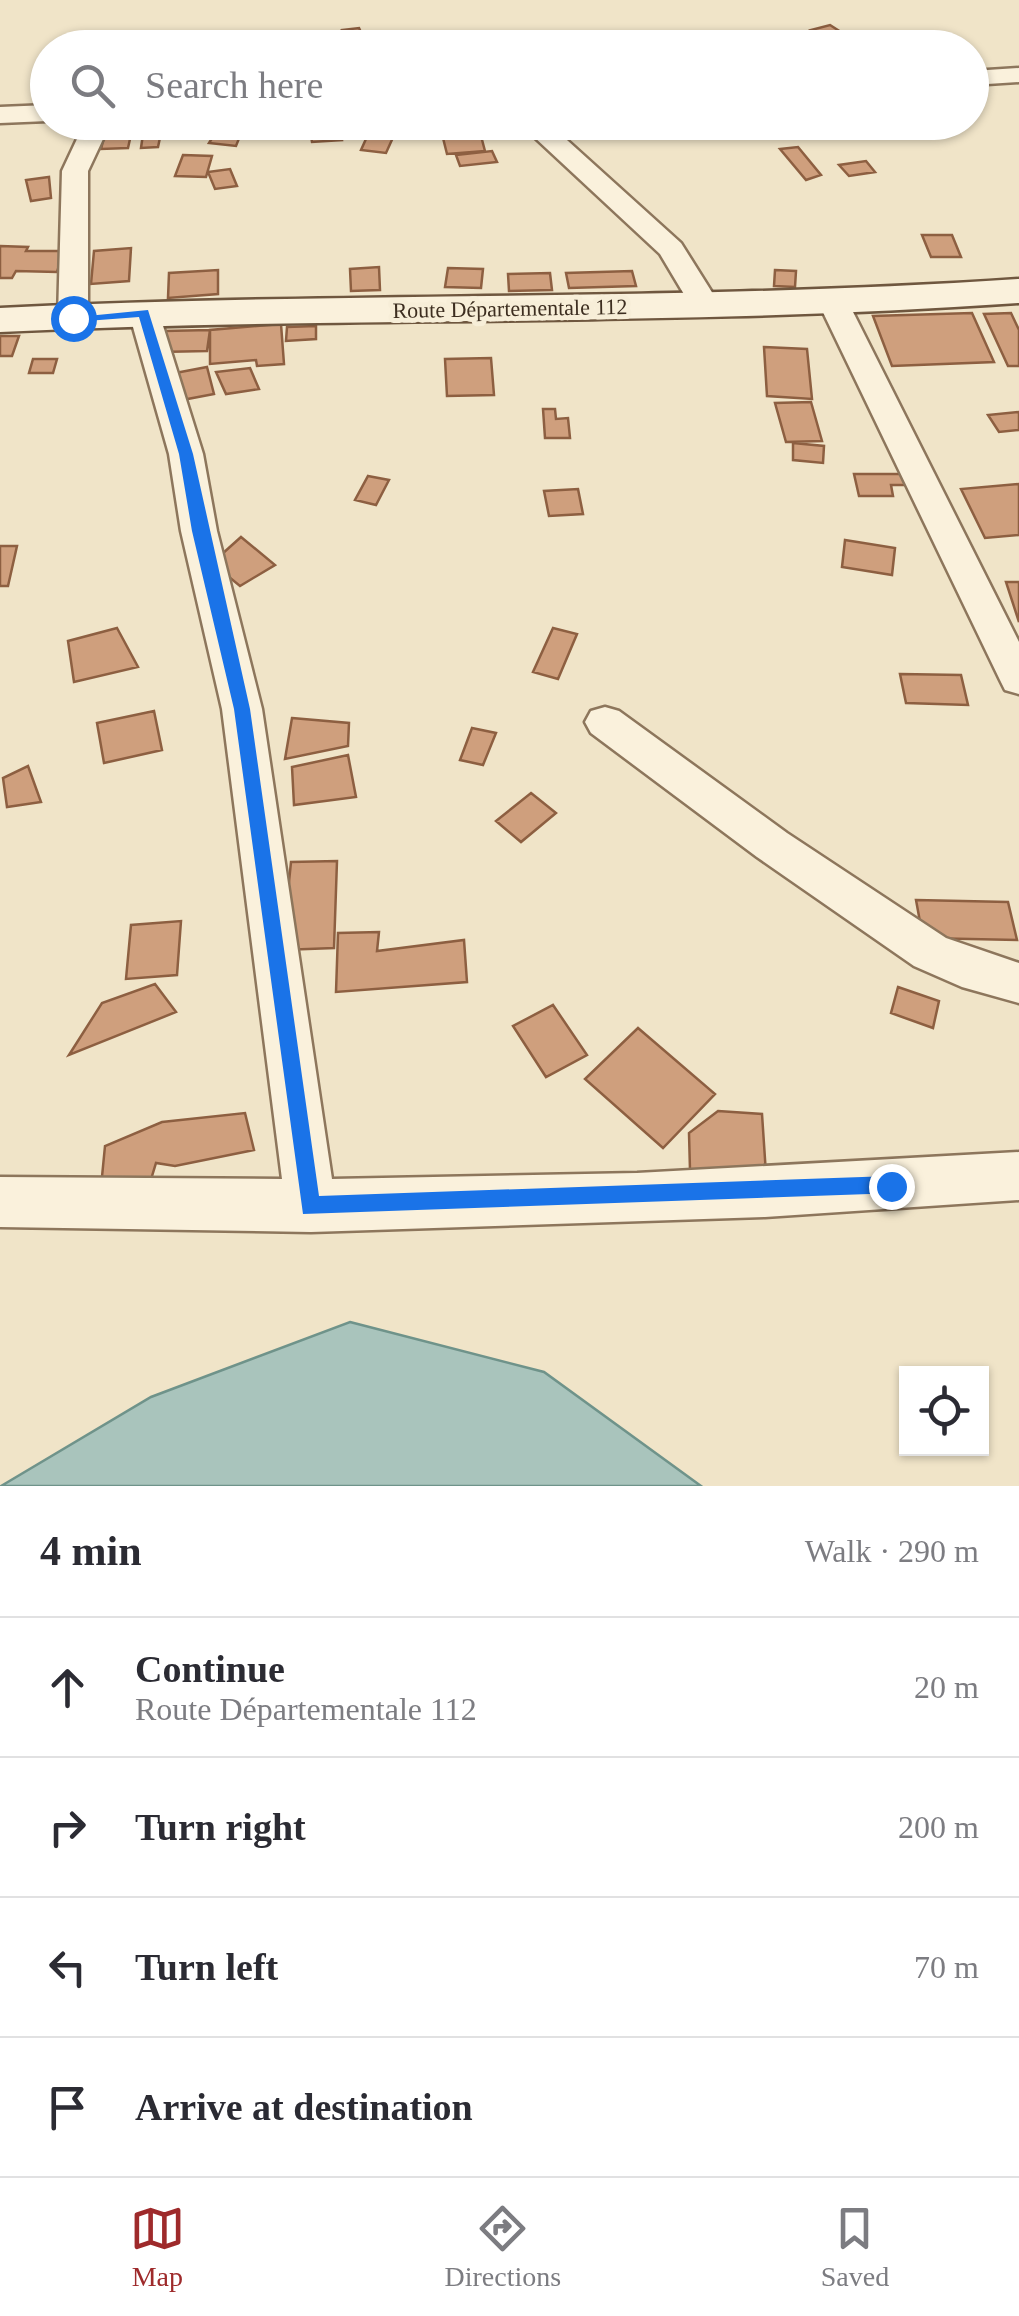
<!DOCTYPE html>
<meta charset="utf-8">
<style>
body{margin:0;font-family:"Times New Roman",serif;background:#f7f7f7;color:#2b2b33}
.controls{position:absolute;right:30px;bottom:30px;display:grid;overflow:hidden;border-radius:0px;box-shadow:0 2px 8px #0004}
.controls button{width:90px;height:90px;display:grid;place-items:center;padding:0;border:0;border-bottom:2px solid #e1e1e2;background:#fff;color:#2b2b33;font:50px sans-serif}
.stop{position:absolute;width:30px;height:30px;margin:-22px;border:8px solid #1a73e8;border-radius:50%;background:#fff}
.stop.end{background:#1a73e8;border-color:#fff;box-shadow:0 2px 10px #0008}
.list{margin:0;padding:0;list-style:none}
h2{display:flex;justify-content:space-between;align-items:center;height:130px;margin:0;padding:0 40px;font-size:42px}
h2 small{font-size:32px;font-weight:400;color:#7c7c81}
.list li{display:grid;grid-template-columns:65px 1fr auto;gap:30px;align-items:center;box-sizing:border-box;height:140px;padding:0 40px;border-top:2px solid #e1e1e2}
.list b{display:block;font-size:38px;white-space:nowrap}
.list p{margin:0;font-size:32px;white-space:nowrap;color:#7c7c81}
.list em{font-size:32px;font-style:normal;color:#7c7c81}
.icon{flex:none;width:55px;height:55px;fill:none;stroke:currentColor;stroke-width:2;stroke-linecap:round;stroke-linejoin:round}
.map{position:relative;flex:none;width:1019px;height:1486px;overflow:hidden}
.search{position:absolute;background:#fff;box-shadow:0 2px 8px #0004;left:30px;right:30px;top:30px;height:110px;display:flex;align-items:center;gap:25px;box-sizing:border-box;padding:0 35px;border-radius:55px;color:#7c7c81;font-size:38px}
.sheet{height:690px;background:#fff}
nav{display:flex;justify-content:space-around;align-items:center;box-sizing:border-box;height:140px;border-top:2px solid #e1e1e2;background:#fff;font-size:28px;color:#7c7c81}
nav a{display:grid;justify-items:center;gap:5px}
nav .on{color:#9e2a2b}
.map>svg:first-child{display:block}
.water{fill:#a9c4bc;stroke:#6f938a;stroke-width:2.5}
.building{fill:#cf9f7d;stroke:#8d5f41;stroke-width:2.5}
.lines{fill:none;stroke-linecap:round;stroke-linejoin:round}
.street-casing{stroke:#8d765c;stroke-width:5}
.secondary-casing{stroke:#6f573f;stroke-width:5}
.street{fill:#faf1dc;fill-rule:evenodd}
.secondary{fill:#faf1dc;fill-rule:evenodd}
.route{fill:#1a73e8}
.labels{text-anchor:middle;stroke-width:10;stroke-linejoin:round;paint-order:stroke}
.far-street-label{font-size:22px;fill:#3d2e20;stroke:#f7eed8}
</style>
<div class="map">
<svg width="1019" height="1486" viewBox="0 0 1019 1486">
<rect width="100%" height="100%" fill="#f0e4c8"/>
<path class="water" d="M 350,1322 L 544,1372 L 701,1486 L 1,1486 L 151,1397 Z"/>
<path class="building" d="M 830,25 L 844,34 L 824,39 L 811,30 Z
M 359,28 L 365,41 L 340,44 L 337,37 L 344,36 L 342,30 Z
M 651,122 L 780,122 L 783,129 L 655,135 Z
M 127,124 L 126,131 L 132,130 L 128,148 L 101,149 L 107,125 Z
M 221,124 L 237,124 L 240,136 L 236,146 L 209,143 L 216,132 L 211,132 L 212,125 Z
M 340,128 L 342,140 L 312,142 L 310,130 Z
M 370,130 L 395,133 L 386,153 L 361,150 Z
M 161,133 L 158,147 L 141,148 L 143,134 Z
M 481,136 L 485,151 L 447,154 L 443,138 Z
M 798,147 L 821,175 L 806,180 L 780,149 Z
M 492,151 L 497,162 L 460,166 L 456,155 Z
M 183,155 L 212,156 L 206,177 L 175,176 Z
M 866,161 L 875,172 L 849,176 L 839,165 Z
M 230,169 L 237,186 L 215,189 L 208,172 Z
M 49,177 L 51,198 L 31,201 L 26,180 Z
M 922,235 L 952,235 L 961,257 L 931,257 Z
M 0,246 L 28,247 L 26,251 L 64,251 L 57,272 L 16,271 L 12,278 L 0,278 Z
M 131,248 L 129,281 L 91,284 L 94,251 Z
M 379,267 L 380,290 L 351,291 L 350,269 Z
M 448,268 L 483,269 L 481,288 L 445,287 Z
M 218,270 L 218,294 L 168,298 L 169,273 Z
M 775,270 L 796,271 L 795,287 L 774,286 Z
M 632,271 L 636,286 L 569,288 L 566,273 Z
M 550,273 L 552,290 L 509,291 L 508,274 Z
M 972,313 L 994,362 L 892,366 L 873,316 Z
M 1011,313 L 1019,330 L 1019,366 L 1008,366 L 984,314 Z
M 281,324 L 284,364 L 257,366 L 256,360 L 210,364 L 210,330 Z
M 316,326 L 316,339 L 286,341 L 287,327 Z
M 210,330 L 207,351 L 160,352 L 164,331 Z
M 0,336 L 19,336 L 12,356 L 0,356 Z
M 764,347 L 807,349 L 812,399 L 767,396 Z
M 491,358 L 494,395 L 447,396 L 445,359 Z
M 33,359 L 57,359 L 53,373 L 29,373 Z
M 207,367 L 214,394 L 177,401 L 170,374 Z
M 250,368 L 259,389 L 226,394 L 216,372 Z
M 811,402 L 822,441 L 786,442 L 775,403 Z
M 543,409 L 555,409 L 556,419 L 568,418 L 570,438 L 545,438 Z
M 1019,412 L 1019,430 L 999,432 L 988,415 Z
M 793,443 L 824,446 L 823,463 L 793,460 Z
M 854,474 L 901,474 L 907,485 L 891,485 L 893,496 L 859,496 Z
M 368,476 L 389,480 L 376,505 L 355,500 Z
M 1019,484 L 1019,535 L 985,538 L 961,489 Z
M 578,489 L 583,514 L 549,516 L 544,491 Z
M 241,537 L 275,565 L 240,586 L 212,563 Z
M 845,540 L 895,548 L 892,575 L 842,567 Z
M 0,546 L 17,546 L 8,586 L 0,586 Z
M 1006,582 L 1019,582 L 1019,622 Z
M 117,628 L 138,667 L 74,682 L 68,641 Z
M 553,628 L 577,634 L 558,679 L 533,672 Z
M 900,674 L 961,675 L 968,705 L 906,703 Z
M 154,711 L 162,750 L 104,763 L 97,723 Z
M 292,718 L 349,723 L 348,746 L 285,759 Z
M 472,728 L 496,733 L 483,765 L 460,760 Z
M 348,755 L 356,797 L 294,805 L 292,767 Z
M 28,766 L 41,802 L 7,807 L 3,778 Z
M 531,793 L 556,813 L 521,842 L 496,821 Z
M 337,861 L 334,948 L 282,950 L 291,862 Z
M 916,900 L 1008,902 L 1017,940 L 923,938 Z
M 181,921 L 177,975 L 126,979 L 131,925 Z
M 379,932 L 377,951 L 464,940 L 467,982 L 336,992 L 338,933 Z
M 155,984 L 176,1012 L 69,1055 L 102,1003 Z
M 898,987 L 939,1001 L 933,1028 L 891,1013 Z
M 553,1005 L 587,1055 L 546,1077 L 513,1026 Z
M 638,1028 L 715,1094 L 663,1148 L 585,1079 Z
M 718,1111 L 762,1114 L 766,1174 L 690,1170 L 689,1133 Z
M 245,1113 L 254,1150 L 175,1166 L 156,1163 L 149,1186 L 101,1187 L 105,1146 L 162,1122 Z"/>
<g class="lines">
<defs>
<path id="street" d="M 1019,68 L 1019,82 L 972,85 L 972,71 Z
M 48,105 L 48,121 L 0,123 L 0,107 Z
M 85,122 L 111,122 L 88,171 L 88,318 L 73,327 L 58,318 L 62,171 Z
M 518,122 L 547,122 L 681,243 L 720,305 L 716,311 L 694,311 L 660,254 Z
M 834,295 L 849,304 L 1019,642 L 1019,694 L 1005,690 L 1000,680 L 819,304 Z
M 144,304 L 159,313 L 203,454 L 217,531 L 262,709 L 332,1179 L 637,1173 L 1019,1152 L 1019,1200 L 765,1217 L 311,1232 L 0,1227 L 0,1177 L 282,1179 L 222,709 L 181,531 L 169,454 L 129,313 Z
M 605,707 L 619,711 L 787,833 L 946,938 L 1019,963 L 1019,1003 L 962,987 L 914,966 L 757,857 L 591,733 L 585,722 L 591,711 Z"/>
<path id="secondary" d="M 1019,279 L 1019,303 C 680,327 340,316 0,332 L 0,308 C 340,291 680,302 1019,279 Z"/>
</defs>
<use href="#street" class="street-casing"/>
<use href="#secondary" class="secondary-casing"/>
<use href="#street" class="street"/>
<use href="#secondary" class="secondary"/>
</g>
<path class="route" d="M 148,310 L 193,454 L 250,709 L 319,1196 L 891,1176 L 898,1179 L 898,1193 L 303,1214 L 234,709 L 192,531 L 179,454 L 139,317 L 73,322 L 67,318 Z"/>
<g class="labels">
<g class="far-street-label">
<text transform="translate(510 308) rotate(-1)" y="8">Route Départementale 112</text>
</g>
</g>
</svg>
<div class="controls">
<button><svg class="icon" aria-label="locate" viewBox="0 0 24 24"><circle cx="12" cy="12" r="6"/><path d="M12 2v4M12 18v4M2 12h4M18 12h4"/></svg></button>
</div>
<div class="stop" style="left:73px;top:318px"></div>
<div class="stop end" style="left:891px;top:1186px"></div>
<div class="search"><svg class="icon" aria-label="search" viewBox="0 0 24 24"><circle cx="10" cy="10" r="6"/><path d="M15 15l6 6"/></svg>Search here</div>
</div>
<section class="sheet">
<h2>4 min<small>Walk · 290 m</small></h2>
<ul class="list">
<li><svg class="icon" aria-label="ahead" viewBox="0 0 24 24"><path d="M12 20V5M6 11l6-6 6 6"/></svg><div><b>Continue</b><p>Route Départementale 112</p></div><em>20 m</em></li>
<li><svg class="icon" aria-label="right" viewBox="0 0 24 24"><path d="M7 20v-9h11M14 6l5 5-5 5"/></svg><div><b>Turn right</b></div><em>200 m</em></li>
<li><svg class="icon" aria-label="left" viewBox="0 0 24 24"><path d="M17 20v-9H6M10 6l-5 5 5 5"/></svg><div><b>Turn left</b></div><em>70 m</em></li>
<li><svg class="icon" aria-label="arrive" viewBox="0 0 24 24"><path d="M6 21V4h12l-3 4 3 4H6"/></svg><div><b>Arrive at destination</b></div></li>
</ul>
</section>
<nav>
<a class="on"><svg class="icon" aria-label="map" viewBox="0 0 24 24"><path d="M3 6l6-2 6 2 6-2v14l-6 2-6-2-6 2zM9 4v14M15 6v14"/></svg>Map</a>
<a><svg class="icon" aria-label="directions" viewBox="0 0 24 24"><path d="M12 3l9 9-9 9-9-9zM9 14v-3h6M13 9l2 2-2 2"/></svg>Directions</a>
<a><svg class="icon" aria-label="saved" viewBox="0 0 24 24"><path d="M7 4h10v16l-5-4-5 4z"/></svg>Saved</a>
</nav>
